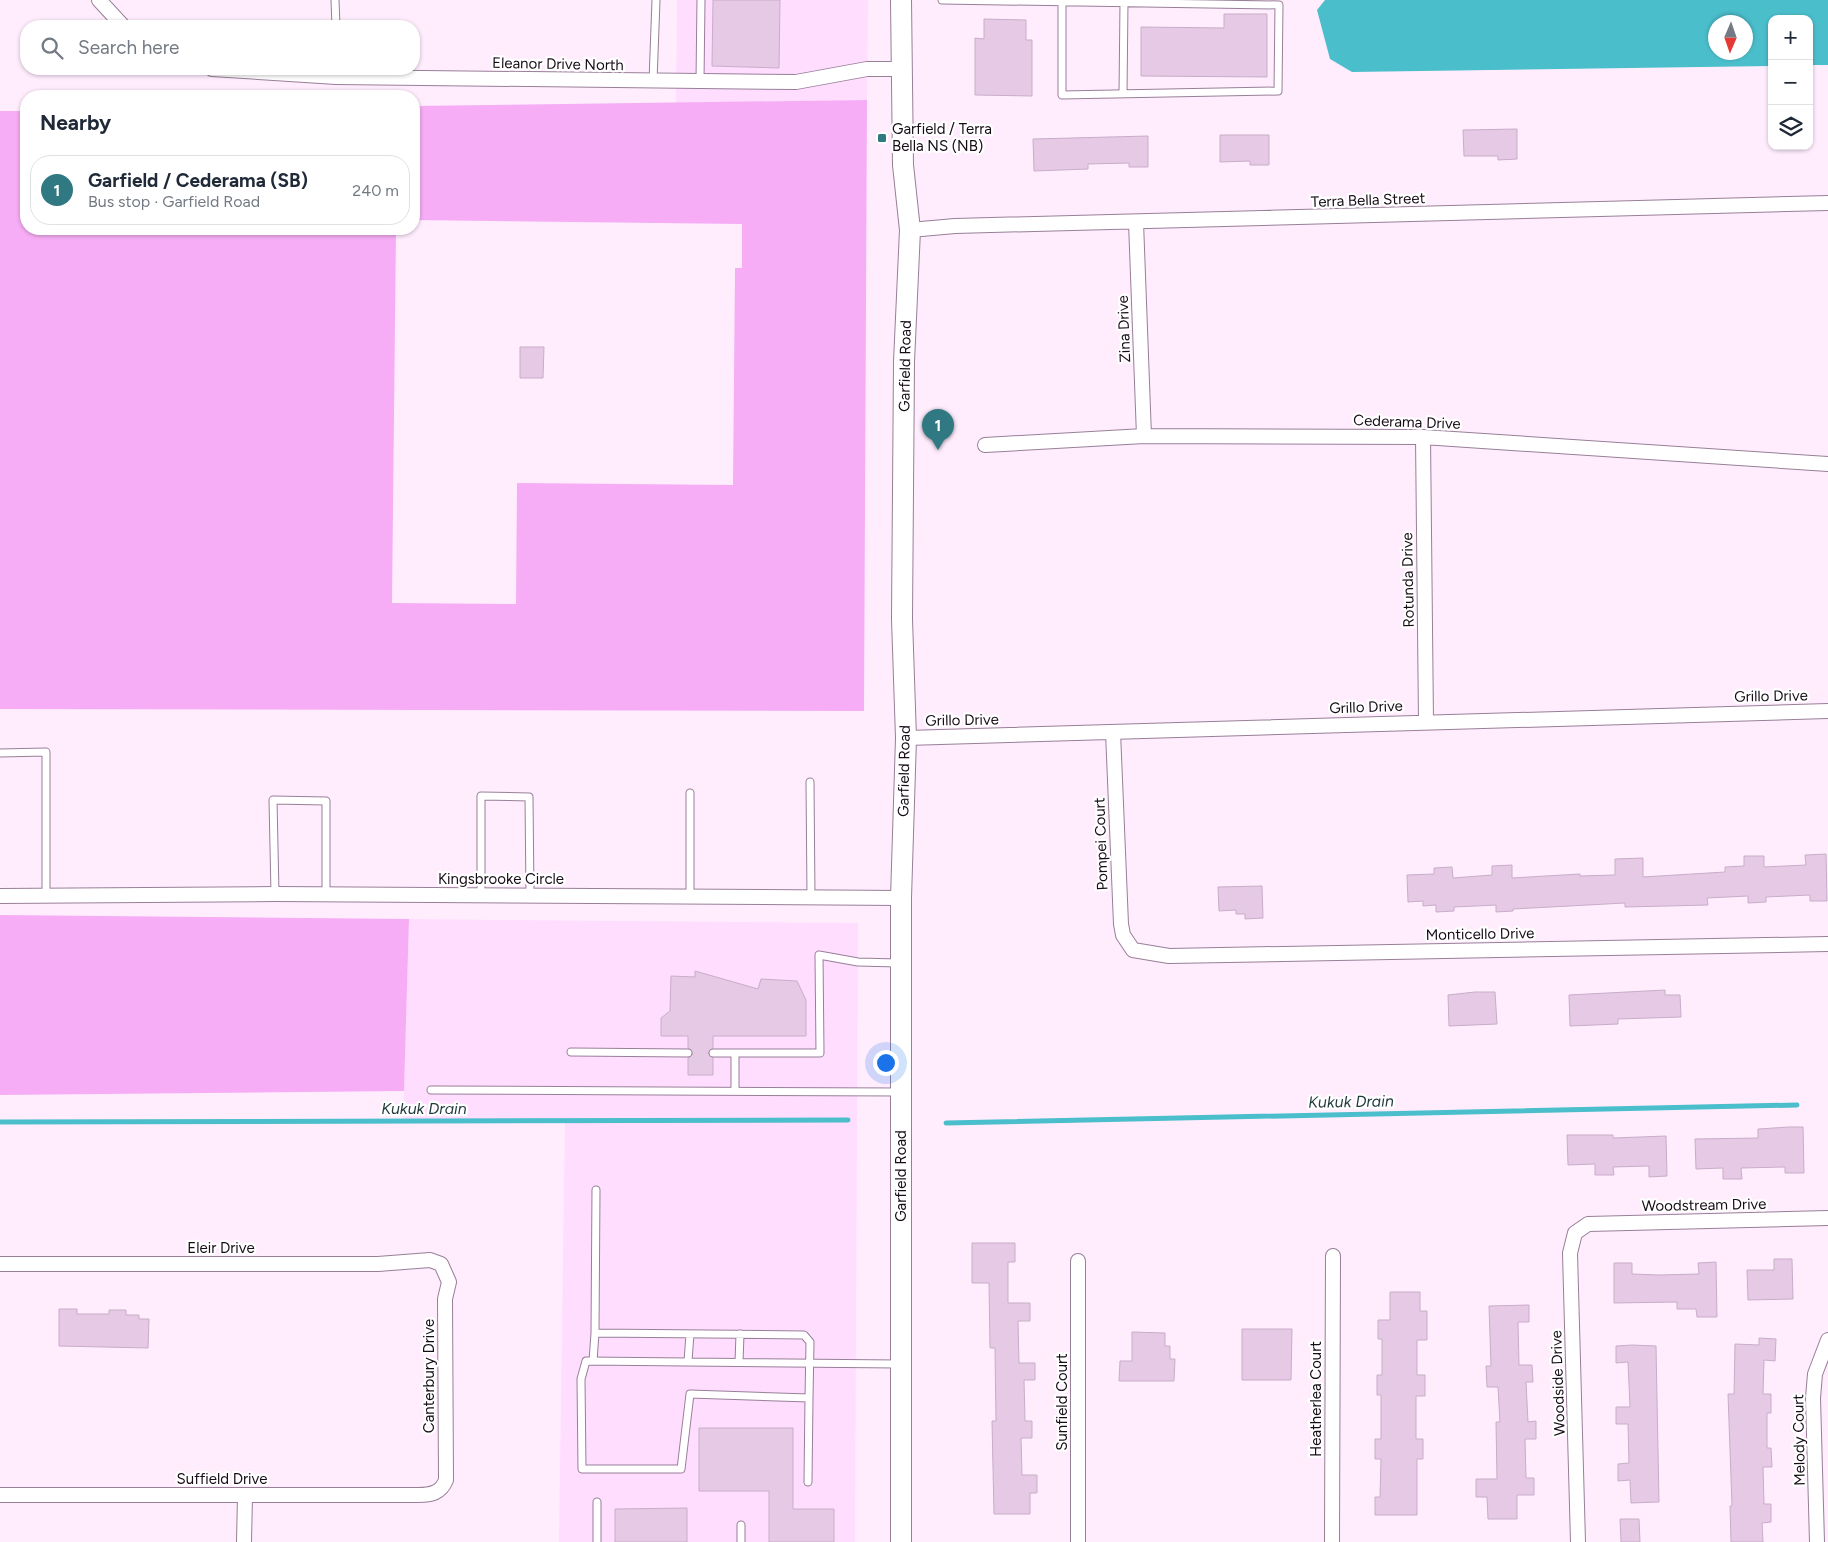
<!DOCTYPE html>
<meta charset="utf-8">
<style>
body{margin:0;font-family:Figtree,sans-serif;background:#f6f6f7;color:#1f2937}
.controls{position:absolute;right:15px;top:15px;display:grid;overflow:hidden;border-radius:10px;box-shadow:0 1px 4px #0004}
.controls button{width:45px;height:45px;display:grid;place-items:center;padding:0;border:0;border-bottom:1px solid #e0e1e3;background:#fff;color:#1f2937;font:25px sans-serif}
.compass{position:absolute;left:1708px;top:15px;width:45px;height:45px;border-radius:50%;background:#fff;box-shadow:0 1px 4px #0004;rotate:182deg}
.you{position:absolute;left:885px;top:1062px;width:18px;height:18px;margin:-12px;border:4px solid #fff;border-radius:50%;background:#1a73e8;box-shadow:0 0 0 8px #1a73e833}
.badge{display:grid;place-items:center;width:32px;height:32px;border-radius:50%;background:#317982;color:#fff;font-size:16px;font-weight:700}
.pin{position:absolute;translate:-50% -41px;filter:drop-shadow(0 1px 2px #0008)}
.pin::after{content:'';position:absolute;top:26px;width:18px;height:15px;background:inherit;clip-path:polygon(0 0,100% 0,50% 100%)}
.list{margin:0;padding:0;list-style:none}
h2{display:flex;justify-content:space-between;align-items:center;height:65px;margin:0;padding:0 20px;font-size:21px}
h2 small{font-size:16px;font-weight:400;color:#747a83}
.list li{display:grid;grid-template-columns:32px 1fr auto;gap:15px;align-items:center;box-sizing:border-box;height:70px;margin:0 10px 10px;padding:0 10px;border:1px solid #e0e1e3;border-radius:20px}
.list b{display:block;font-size:19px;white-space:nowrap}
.list p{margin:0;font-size:16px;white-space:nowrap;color:#747a83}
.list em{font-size:16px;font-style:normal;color:#747a83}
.icon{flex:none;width:28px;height:28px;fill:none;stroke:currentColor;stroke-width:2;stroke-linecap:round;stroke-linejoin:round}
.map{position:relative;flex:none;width:1828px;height:1542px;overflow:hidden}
.search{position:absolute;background:#fff;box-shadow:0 1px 4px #0004;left:20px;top:20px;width:400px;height:55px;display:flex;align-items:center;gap:12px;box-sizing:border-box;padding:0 18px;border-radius:20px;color:#747a83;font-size:19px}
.panel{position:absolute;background:#fff;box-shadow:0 1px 4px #0004;left:20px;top:90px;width:400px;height:145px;border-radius:20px}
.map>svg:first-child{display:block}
.built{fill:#ffddfe}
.green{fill:#f6adf5}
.water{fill:#4bbecb;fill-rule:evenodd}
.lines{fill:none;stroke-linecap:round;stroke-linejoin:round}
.stream{stroke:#4bbecb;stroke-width:5}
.building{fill:#e6cae5;stroke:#c8adc8}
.service-casing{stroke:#987f98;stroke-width:9}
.minor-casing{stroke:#987f98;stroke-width:16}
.secondary-casing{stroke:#987f98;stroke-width:22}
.service{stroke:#fff;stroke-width:7}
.minor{stroke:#fff;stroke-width:14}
.secondary{stroke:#fff;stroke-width:20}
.poi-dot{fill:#317982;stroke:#fff;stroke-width:2}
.labels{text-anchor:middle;stroke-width:4.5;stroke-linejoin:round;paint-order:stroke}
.street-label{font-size:15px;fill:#150c15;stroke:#fff}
.poi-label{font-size:15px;fill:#150c15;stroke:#fff;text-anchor:start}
.water-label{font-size:16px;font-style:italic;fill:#223b3e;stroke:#fff}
</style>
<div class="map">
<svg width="1828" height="1542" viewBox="0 0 1828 1542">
<rect width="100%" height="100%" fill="#ffedfe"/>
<path class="built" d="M 677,0 L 868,0 L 867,100 L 676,103 Z
M 409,919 L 858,923 L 855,1542 L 559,1542 L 565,1121 L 403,1121 Z"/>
<path class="green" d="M 867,100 L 864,711 L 0,709 L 0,111 L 26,111 L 26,229 L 396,229 L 392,603 L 516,604 L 517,483 L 733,485 L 735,268 L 742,268 L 742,224 L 414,220 L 414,106 Z
M 0,915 L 409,919 L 404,1091 L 0,1095 Z"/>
<path class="water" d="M 1325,0 L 1828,0 L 1828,65 L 1809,65 L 1809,19 L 1772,19 L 1772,66 L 1352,72 L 1330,59 L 1317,10 ZM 1716,22 L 1746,22 L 1746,52 L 1716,52 Z"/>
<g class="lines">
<path class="stream" d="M 0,1122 L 848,1120
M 946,1123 L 1797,1105"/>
</g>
<path class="building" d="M 713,0 L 780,0 L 779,68 L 712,66 Z
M 1224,14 L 1267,14 L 1267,77 L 1141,76 L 1141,27 L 1224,28 Z
M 984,19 L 1026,20 L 1026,40 L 1032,40 L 1032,96 L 975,95 L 975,38 L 984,39 Z
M 1517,129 L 1517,159 L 1498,160 L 1498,156 L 1464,156 L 1463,130 Z
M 1220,135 L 1269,135 L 1269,165 L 1250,165 L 1250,161 L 1220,162 Z
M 1148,136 L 1148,167 L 1129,167 L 1129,163 L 1088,164 L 1088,169 L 1034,171 L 1033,139 Z
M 520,347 L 544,347 L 543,378 L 520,378 Z
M 1826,854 L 1827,901 L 1810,901 L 1810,895 L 1766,897 L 1766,902 L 1748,903 L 1748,896 L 1707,898 L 1708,905 L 1625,907 L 1625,903 L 1513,909 L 1513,911 L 1496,912 L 1496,905 L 1454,907 L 1454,911 L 1436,912 L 1436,905 L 1423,906 L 1423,901 L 1408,902 L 1407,875 L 1434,874 L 1434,868 L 1452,867 L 1453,878 L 1492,875 L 1492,866 L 1512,865 L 1512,878 L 1580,874 L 1580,876 L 1615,875 L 1615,859 L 1643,858 L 1643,877 L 1725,872 L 1725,867 L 1744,866 L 1744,856 L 1764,856 L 1764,867 L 1806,865 L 1805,855 Z
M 1262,886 L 1263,918 L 1245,919 L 1245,914 L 1236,914 L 1236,910 L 1219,911 L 1218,887 Z
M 695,971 L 758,989 L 761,979 L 797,981 L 806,1000 L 806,1036 L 713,1036 L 713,1048 L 708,1053 L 713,1058 L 713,1075 L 688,1075 L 688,1058 L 693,1054 L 688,1048 L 688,1036 L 661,1036 L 661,1018 L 670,1011 L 671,976 L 695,977 Z
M 1665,990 L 1665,995 L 1680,995 L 1681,1017 L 1618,1019 L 1618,1024 L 1570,1026 L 1569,995 Z
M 1475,992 L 1495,992 L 1497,1024 L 1449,1026 L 1448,995 Z
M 1789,1127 L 1803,1127 L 1804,1173 L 1785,1173 L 1785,1167 L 1741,1168 L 1742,1179 L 1723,1179 L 1723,1168 L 1696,1169 L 1695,1139 L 1758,1138 L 1758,1129 Z
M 1567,1135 L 1613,1135 L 1613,1138 L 1666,1136 L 1667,1176 L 1649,1177 L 1649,1166 L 1613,1167 L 1614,1175 L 1595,1175 L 1595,1164 L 1568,1165 Z
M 972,1243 L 1015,1243 L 1015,1262 L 1008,1262 L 1008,1303 L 1030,1303 L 1030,1321 L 1018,1321 L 1019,1363 L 1035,1363 L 1035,1380 L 1024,1380 L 1025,1421 L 1032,1421 L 1032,1438 L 1021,1438 L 1022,1475 L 1037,1475 L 1037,1493 L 1030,1493 L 1030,1514 L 994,1514 L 992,1421 L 996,1421 L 995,1348 L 990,1348 L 989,1283 L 972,1283 Z
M 1774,1259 L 1792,1259 L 1793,1299 L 1748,1300 L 1747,1270 L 1774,1270 Z
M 1716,1262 L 1717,1317 L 1697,1317 L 1696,1309 L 1677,1309 L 1677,1302 L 1614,1303 L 1614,1263 L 1632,1263 L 1632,1274 L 1659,1275 L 1699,1274 L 1698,1263 Z
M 1390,1292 L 1420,1292 L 1420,1311 L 1427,1311 L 1427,1340 L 1417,1340 L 1417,1375 L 1425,1375 L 1425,1396 L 1416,1396 L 1416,1439 L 1423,1439 L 1423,1459 L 1417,1459 L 1417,1515 L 1375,1515 L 1375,1497 L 1380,1497 L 1381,1459 L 1375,1459 L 1375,1439 L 1381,1439 L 1381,1395 L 1377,1395 L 1377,1375 L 1382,1375 L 1382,1339 L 1378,1339 L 1378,1320 L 1390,1320 Z
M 1529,1305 L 1529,1322 L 1518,1322 L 1519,1365 L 1532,1365 L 1533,1382 L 1526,1382 L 1528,1422 L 1536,1421 L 1536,1439 L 1525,1439 L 1526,1478 L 1534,1478 L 1534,1495 L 1517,1495 L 1517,1519 L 1488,1519 L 1487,1497 L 1476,1497 L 1476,1479 L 1497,1479 L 1496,1422 L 1500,1422 L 1498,1387 L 1487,1387 L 1486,1366 L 1491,1366 L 1489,1306 Z
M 59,1309 L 77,1309 L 77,1314 L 109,1314 L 109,1310 L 126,1310 L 126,1315 L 139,1315 L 139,1319 L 149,1319 L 148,1348 L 59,1346 Z
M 1242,1329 L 1292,1329 L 1291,1380 L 1242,1380 Z
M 1132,1332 L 1165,1333 L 1165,1346 L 1170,1346 L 1170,1359 L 1175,1359 L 1174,1381 L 1119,1381 L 1120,1361 L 1132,1361 Z
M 1759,1338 L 1776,1339 L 1775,1361 L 1764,1360 L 1763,1394 L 1771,1394 L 1771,1413 L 1767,1413 L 1767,1448 L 1771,1448 L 1772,1467 L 1763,1467 L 1764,1504 L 1771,1504 L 1771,1522 L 1762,1523 L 1763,1542 L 1731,1542 L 1730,1506 L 1732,1506 L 1728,1394 L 1734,1394 L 1735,1344 L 1759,1345 Z
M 1632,1345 L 1656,1346 L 1659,1502 L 1631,1503 L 1630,1480 L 1618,1481 L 1618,1464 L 1629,1463 L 1628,1424 L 1616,1424 L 1616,1407 L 1630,1407 L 1628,1362 L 1616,1363 L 1616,1346 Z
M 699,1428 L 793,1428 L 793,1509 L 834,1509 L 834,1542 L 769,1542 L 769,1491 L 699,1491 Z
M 687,1508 L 687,1542 L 615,1542 L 615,1509 Z
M 1620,1519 L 1639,1519 L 1640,1542 L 1621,1542 Z"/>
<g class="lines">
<defs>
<path id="service" d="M 335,0 L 336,26
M 942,0 L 1279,5 L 1278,91 L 1062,95 L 1062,2
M 653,81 L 656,0
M 700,81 L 701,0
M 1123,94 L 1124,2
M 0,753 L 46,752 L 46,895
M 810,782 L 811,898
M 275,894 L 273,800 L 326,801 L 326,894
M 481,895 L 481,796 L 529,797 L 530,895
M 690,897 L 690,793
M 571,1052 L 688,1053
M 713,1053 L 820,1053 L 819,955 L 858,962 L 898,963
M 431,1090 L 899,1092
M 735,1091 L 735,1053
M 596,1190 L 595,1333 L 804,1335 L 810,1342 L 809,1398
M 593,1361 L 595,1333
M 688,1361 L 690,1334
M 739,1362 L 740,1334
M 808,1482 L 809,1398 L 690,1394 L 681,1469 L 582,1469 L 581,1379 L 586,1361 L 898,1364
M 597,1502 L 597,1542
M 741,1525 L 741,1542"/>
<path id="minor" d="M 99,0 L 123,26
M 212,69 L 336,77 L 796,82 L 867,69 L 902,69
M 1136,222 L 1144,436
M 910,230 L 955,226 L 1828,203
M 1423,437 L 1426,722
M 985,445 L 1144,436 L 1423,437 L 1828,464
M 1113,732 L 1121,924 L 1123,935 L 1133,950 L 1169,956 L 1828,944
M 906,738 L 1828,711
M 0,896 L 275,894 L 901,898
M 1078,1261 L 1078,1542
M 0,1264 L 378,1264 L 430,1260 L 441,1264 L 449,1282 L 445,1299 L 446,1480 C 441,1493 431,1495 418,1495 L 0,1495
M 244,1542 L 245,1496
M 1332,1542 L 1333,1256
M 1578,1542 L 1570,1253 L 1575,1233 L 1588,1224 L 1828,1218
M 1817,1542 L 1813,1398 L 1815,1374 L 1828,1340"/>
<path id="secondary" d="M 901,1542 L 901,898 L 906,738 L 902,619 L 904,362 L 910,230 L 903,165 L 901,0"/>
</defs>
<use href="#service" class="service-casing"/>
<use href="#minor" class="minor-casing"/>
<use href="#secondary" class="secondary-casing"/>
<use href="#service" class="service"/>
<use href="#minor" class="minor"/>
<use href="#secondary" class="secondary"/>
</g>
<rect class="poi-dot" x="877" y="133" width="10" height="10" rx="2.5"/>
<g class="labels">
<g class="street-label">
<text transform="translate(558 64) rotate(1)" y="5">Eleanor Drive North</text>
<text transform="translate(1368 200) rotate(-2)" y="5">Terra Bella Street</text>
<text transform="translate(1124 329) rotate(-92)" y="5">Zina Drive</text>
<text transform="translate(905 366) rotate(-89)" y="5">Garfield Road</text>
<text transform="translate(1407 422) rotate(2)" y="5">Cederama Drive</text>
<text transform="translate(1408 580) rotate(-91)" y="5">Rotunda Drive</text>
<text transform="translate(1771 696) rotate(-1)" y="5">Grillo Drive</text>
<text transform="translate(1366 707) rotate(-2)" y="5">Grillo Drive</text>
<text transform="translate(962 720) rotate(-1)" y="5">Grillo Drive</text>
<text transform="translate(904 771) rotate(-89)" y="5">Garfield Road</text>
<text transform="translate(1101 844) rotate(-92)" y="5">Pompei Court</text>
<text x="501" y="884">Kingsbrooke Circle</text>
<text transform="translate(1480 934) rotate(-1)" y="5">Monticello Drive</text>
<text transform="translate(901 1176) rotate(-90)" y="5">Garfield Road</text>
<text transform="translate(1704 1205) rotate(-1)" y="5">Woodstream Drive</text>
<text x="221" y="1253">Eleir Drive</text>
<text transform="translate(429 1376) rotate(-90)" y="5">Canterbury Drive</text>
<text transform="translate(1558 1383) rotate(-92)" y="5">Woodside Drive</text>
<text transform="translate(1316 1399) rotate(-90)" y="5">Heatherlea Court</text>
<text transform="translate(1062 1402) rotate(-90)" y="5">Sunfield Court</text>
<text transform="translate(1799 1440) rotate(-91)" y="5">Melody Court</text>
<text x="222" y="1484">Suffield Drive</text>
</g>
<g class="poi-label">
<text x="892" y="134">Garfield / Terra<tspan x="892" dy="17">Bella NS (NB)</tspan></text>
</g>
<g class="water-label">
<text transform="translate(1351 1101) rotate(-1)" y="6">Kukuk Drain</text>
<text x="424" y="1114">Kukuk Drain</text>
</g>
</g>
</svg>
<div class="controls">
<button>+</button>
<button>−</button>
<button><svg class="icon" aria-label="layers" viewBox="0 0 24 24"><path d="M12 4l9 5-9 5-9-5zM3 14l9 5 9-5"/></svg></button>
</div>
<svg class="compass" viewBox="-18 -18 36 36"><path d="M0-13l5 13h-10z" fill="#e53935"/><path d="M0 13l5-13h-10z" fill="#747a83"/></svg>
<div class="you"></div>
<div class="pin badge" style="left:938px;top:450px">1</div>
<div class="search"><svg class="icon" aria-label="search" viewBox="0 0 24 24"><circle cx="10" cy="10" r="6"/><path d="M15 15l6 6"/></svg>Search here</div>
<section class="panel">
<h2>Nearby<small></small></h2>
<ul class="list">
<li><span class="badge">1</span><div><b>Garfield / Cederama (SB)</b><p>Bus stop · Garfield Road</p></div><em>240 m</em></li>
</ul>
</section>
</div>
